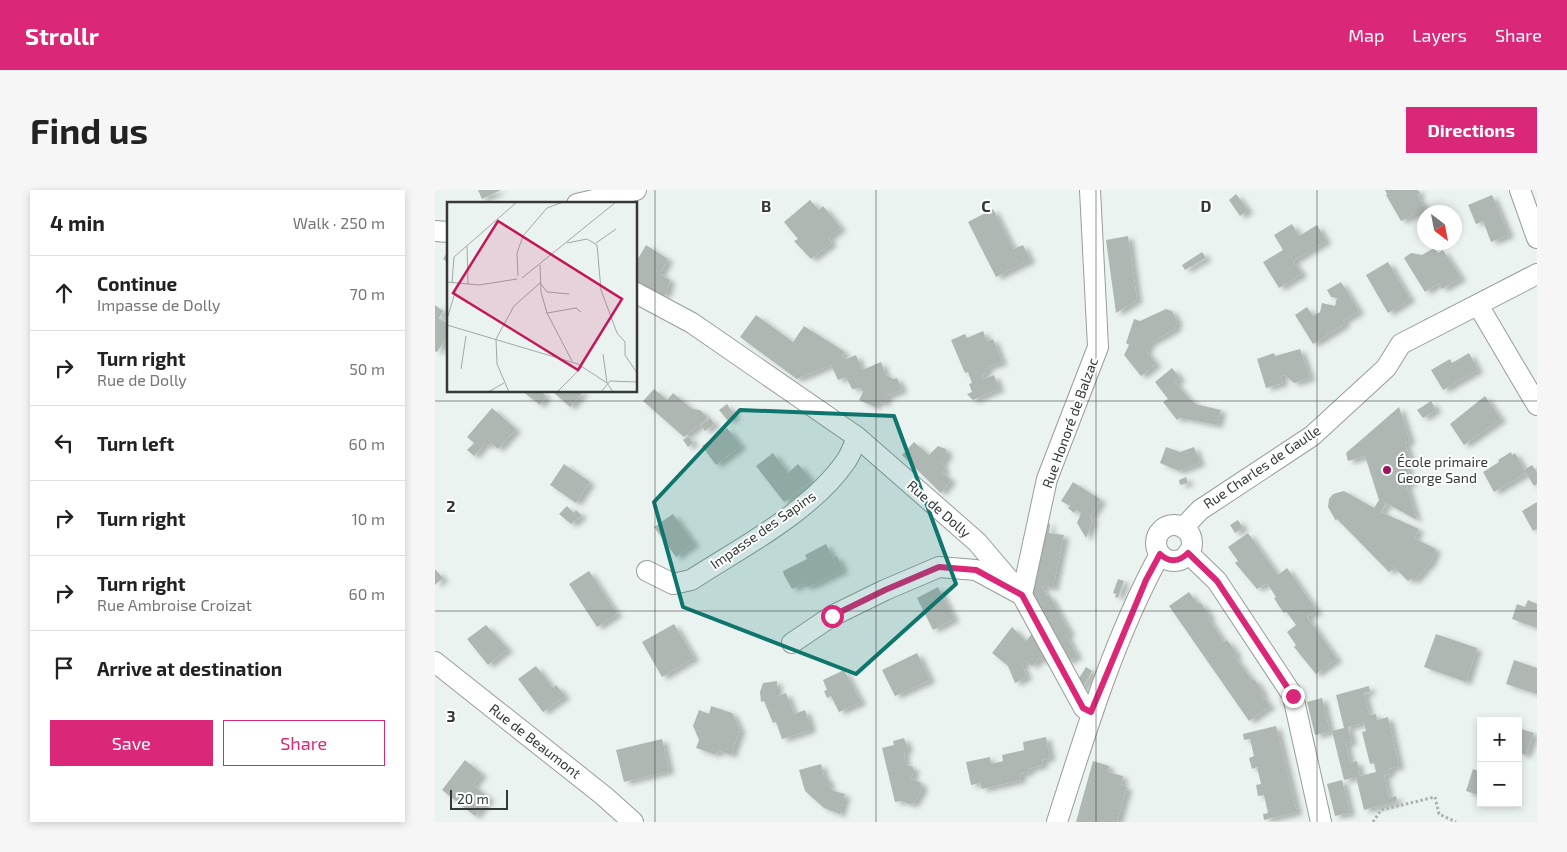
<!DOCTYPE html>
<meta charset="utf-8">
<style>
body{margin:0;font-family:"Exo 2",sans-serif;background:#f6f6f6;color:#222}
.controls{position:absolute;right:15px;bottom:15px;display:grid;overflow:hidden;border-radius:0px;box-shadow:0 2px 8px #0003}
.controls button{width:45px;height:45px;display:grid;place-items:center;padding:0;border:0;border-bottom:1px solid #e0e0e0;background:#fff;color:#222;font:25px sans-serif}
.compass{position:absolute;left:982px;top:15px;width:45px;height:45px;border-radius:50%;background:#fff;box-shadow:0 2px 8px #0003;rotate:148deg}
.scale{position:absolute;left:15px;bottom:12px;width:58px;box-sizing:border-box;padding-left:5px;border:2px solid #353837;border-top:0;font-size:14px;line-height:18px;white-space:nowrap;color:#353837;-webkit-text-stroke:4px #fcfffd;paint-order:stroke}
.stop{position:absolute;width:15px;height:15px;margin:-11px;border:4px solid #db2777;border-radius:50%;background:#fff}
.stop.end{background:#db2777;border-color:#fff;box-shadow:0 1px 5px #0008}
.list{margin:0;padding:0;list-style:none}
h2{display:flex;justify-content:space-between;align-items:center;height:65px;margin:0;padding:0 20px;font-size:21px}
h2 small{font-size:16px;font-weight:400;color:#767676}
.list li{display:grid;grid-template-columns:32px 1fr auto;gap:15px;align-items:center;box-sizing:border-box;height:75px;padding:0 20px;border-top:1px solid #e0e0e0}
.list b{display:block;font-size:19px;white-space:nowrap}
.list p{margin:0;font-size:16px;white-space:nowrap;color:#767676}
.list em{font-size:16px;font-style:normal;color:#767676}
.actions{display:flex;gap:10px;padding:15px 20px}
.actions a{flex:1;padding:11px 0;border:1px solid #db2777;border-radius:0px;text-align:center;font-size:18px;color:#db2777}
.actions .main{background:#db2777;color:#fff}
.icon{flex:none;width:28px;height:28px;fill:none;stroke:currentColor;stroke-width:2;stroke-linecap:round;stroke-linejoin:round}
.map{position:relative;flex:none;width:1102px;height:632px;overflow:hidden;border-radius:0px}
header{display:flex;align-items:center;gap:30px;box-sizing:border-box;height:70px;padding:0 25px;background:#db2777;color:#fff}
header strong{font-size:24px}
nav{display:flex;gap:28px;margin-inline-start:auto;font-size:18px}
.intro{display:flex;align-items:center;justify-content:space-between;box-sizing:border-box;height:120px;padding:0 30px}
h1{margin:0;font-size:35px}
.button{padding:12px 22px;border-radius:0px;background:#db2777;color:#fff;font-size:18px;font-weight:700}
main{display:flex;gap:30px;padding:0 30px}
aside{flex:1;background:#fff;border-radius:0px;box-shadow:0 2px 8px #0003}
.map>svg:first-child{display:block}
.building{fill:#afb7b3;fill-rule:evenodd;filter:url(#shadow)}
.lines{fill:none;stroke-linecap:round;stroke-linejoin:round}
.minor-casing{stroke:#969d9a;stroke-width:22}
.path{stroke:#aab1ae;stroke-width:3;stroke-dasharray:2.5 2.5;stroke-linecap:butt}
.minor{stroke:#fff;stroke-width:20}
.route{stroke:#db2777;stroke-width:6}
.marked{fill:#0f766e;fill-opacity:0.2;stroke:#0f766e;stroke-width:4;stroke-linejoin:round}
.grid{fill:none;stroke:#353837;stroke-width:1;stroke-opacity:0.55}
.poi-dot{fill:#9e125e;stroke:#fcfffd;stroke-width:2}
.labels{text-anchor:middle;stroke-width:4;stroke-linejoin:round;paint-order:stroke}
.street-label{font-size:14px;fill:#353837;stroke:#fcfffd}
.poi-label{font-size:14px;fill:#353837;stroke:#fcfffd;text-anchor:start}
.inset-road{fill:none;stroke:#a2a8a6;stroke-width:1}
.view{fill:#c2185b;fill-opacity:0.15;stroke:#c2185b;stroke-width:2.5}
.inset-edge{fill:none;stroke:#353837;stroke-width:2.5}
.grid-label{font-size:16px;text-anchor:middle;font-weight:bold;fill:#353837;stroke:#fcfffd;stroke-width:4;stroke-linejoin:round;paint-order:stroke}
</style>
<header>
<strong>Strollr</strong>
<nav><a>Map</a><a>Layers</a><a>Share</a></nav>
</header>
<div class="intro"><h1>Find us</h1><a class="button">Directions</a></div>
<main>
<aside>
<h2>4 min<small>Walk · 250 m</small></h2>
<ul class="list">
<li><svg class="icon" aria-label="ahead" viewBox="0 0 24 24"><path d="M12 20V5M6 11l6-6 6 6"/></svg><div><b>Continue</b><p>Impasse de Dolly</p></div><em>70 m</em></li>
<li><svg class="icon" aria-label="right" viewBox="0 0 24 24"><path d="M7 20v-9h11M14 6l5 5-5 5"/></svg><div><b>Turn right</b><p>Rue de Dolly</p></div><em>50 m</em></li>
<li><svg class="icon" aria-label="left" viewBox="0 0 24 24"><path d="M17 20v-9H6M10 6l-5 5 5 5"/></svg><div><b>Turn left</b></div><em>60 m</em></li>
<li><svg class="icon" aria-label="right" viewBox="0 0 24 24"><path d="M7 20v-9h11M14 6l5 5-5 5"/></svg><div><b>Turn right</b></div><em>10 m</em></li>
<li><svg class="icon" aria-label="right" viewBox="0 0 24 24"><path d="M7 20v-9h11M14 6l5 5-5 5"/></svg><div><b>Turn right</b><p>Rue Ambroise Croizat</p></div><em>60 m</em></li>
<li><svg class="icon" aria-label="arrive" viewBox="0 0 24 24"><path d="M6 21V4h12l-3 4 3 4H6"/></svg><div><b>Arrive at destination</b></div></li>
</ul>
<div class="actions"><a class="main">Save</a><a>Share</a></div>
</aside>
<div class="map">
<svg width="1102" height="632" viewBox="0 0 1102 632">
<defs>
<filter id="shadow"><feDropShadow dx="5.5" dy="3" stdDeviation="2.5" flood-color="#0004"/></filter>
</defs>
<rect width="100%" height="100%" fill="#ebf3f0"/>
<path class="building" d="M 43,0 L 66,0 L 47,9 Z
M 950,0 L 983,0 L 985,3 L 982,5 L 990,19 L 966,31 L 951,5 L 952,4 Z
M 801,4 L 813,20 L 805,26 L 794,10 Z
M 1057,5 L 1074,45 L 1056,52 L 1048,31 L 1041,34 L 1033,15 Z
M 375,10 L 384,20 L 388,16 L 406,38 L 393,48 L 397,53 L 376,69 L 359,51 L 363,49 L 349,32 Z
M 558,19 L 578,59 L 588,55 L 595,70 L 561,87 L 533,32 Z
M 857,34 L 864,46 L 882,35 L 891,51 L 858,71 L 867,84 L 844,98 L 828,72 L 848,60 L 839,45 Z
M 693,46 L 702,110 L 681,123 L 671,50 Z
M 211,55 L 233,69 L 225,84 L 235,90 L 230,106 L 201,93 L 201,72 Z
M 999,58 L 1003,63 L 1008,60 L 1026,88 L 1007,99 L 1004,93 L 990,102 L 969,68 L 976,63 L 987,65 Z
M 14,59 L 14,73 L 8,69 Z
M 767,62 L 771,68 L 750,80 L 747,75 Z
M 953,72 L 975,109 L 953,123 L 931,85 Z
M 906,92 L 924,121 L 908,131 L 910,134 L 878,154 L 860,125 L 872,117 L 878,126 L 885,122 L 887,113 L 900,116 L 902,108 L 896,107 L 892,100 Z
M 0,115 L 8,121 L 4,128 L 14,135 L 14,144 L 2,162 L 0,161 Z
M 731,119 L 737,121 L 742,131 L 740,139 L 715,153 L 711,161 L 721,174 L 706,186 L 689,165 L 694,155 L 691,153 L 699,129 L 705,131 Z
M 321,125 L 358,152 L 369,136 L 410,162 L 407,166 L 411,169 L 421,165 L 427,180 L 446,172 L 450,184 L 458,189 L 462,188 L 467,200 L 452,206 L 449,214 L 443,211 L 440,217 L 424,210 L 428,202 L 426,198 L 417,199 L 411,187 L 403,190 L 396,175 L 362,189 L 305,147 Z
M 548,141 L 552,151 L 558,149 L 567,172 L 553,177 L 550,183 L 547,185 L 548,189 L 559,185 L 564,199 L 538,210 L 532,204 L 537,202 L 534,194 L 537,193 L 533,182 L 530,183 L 516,150 L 530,144 L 532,148 Z
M 865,159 L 875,188 L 859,193 L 850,185 L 846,186 L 848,193 L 831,198 L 822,169 L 839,163 L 840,166 Z
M 1034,163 L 1043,180 L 1008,200 L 996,180 L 1015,169 L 1017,173 Z
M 737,178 L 745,188 L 740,192 L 754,209 L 757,210 L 760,214 L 786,220 L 782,235 L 745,228 L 742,230 L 728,212 L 733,209 L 720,192 Z
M 219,199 L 232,210 L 238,203 L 257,219 L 265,220 L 273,228 L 249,247 L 208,211 Z
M 87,201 L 105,201 L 111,206 L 105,215 Z
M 117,201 L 149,201 L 135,217 Z
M 1050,206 L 1066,229 L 1029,255 L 1015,234 Z
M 996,211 L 1001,220 L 988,228 L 982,220 Z
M 292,214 L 300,226 L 293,231 L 284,220 Z
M 964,217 L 975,251 L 970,253 L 975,269 L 970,271 L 977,293 L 971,294 L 982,330 L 951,313 L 946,322 L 984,339 L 979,348 L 1001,359 L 996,372 L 979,391 L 976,388 L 973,391 L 959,377 L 954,382 L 902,329 L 901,331 L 893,317 L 894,309 L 898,304 L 909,301 L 939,318 L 944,310 L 930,266 L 913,271 L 911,263 Z
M 57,218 L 81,239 L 63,259 L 56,253 L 53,256 L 50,253 L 39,266 L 32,260 L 39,253 L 32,247 Z
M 275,228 L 279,234 L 270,241 L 266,235 Z
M 292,238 L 306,256 L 281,275 L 267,256 Z
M 254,246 L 258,253 L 253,257 L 248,250 Z
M 479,252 L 494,265 L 503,256 L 511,259 L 512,265 L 506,274 L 510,278 L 507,282 L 516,290 L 506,303 L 467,265 Z
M 731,257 L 745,262 L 759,257 L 765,273 L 744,281 L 725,273 Z
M 1076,262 L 1077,265 L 1080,263 L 1089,280 L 1097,275 L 1102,282 L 1102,294 L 1099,296 L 1091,283 L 1059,302 L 1048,282 L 1064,272 L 1063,270 Z
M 338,263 L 353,283 L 363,274 L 377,291 L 349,312 L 321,276 Z
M 129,274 L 155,292 L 141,313 L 115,295 Z
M 751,287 L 753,293 L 745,295 L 744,290 Z
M 638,292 L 666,310 L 655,328 L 658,330 L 651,348 L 642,333 L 646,323 L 641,320 L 639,323 L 633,318 L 635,316 L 626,311 Z
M 1102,312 L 1102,339 L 1098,341 L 1087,321 Z
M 132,316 L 139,323 L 141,320 L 147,326 L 136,334 L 124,324 Z
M 238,324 L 259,353 L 241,367 L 219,337 Z
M 803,330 L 808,338 L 800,343 L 795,335 Z
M 613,331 L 615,335 L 614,343 L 629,345 L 618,398 L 606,396 L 612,406 L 614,405 L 635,443 L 631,445 L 642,466 L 631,472 L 597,410 L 597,395 Z
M 813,343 L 843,385 L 852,378 L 882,421 L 872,427 L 902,469 L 881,484 L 859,457 L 861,455 L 852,442 L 861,435 L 851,421 L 849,423 L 844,416 L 839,408 L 841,407 L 832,393 L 822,399 L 800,373 L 803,371 L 793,357 Z
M 391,354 L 398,368 L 402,366 L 408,380 L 380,394 L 370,397 L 368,393 L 357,399 L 349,385 L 348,381 L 372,369 L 370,365 Z
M 0,379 L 8,388 L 0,395 Z
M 154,381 L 182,424 L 162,437 L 134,394 Z
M 683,389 L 689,391 L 683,408 L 680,407 L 681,404 L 678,403 Z
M 503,397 L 519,429 L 498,440 L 482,408 Z
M 754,402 L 763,414 L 765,412 L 775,426 L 773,428 L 789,452 L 792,450 L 802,464 L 799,466 L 817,490 L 819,489 L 828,502 L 826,504 L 835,516 L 814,531 L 734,416 Z
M 1093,410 L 1102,414 L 1102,438 L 1077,429 L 1082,414 L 1090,417 Z
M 239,434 L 259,468 L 227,487 L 207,452 Z
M 51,435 L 73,459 L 53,475 L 32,449 Z
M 577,437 L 591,451 L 601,439 L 615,465 L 609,471 L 605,468 L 597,476 L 591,471 L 587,475 L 592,487 L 580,493 L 573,476 L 557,463 Z
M 1001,444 L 1042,458 L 1031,492 L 989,477 Z
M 482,463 L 495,490 L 460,506 L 447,480 Z
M 1079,470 L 1102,478 L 1102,504 L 1071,494 Z
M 101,476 L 118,498 L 121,495 L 130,506 L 108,522 L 83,489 Z
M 651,477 L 657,481 L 646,501 L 641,493 Z
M 409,480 L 426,512 L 404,522 L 396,506 L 392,508 L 389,501 L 392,500 L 388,490 Z
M 342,491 L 342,506 L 351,503 L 359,524 L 370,520 L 375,535 L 375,540 L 347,549 L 341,532 L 338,533 L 329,511 L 326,512 L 325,502 L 328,493 Z
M 934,496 L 935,502 L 929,503 L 934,525 L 941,524 L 942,530 L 953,527 L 964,576 L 954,579 L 955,584 L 949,585 L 954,608 L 961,606 L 962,611 L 929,620 L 921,587 L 909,590 L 897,541 L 909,538 L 901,505 ZM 929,533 L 931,541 L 927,542 L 935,574 L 939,573 L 941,582 L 925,586 L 922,571 L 915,573 L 911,553 L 917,552 L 913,537 Z
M 887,508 L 895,542 L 880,545 L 872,512 Z
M 276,516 L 297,523 L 305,540 L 296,565 L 285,561 L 279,564 L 261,558 L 264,550 L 258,536 L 264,520 L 274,524 Z
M 841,536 L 862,622 L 829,630 L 828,624 L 833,623 L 829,605 L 823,606 L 821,595 L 826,594 L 822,577 L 817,579 L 814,568 L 819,566 L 815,549 L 809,550 L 808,544 Z
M 1083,538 L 1099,543 L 1091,565 L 1083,563 Z
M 611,547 L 615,568 L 607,570 L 608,575 L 593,579 L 594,582 L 585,584 L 586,590 L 547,599 L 545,593 L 536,595 L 531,572 L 555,567 L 556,574 L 568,571 L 567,565 L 589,560 L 588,552 Z
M 469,548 L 473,559 L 469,561 L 470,574 L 478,577 L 479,582 L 476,588 L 486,593 L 487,599 L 479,613 L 474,614 L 467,611 L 460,612 L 447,558 L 459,555 L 458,551 Z
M 227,549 L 234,581 L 189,592 L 181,560 Z
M 30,570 L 47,584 L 38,595 L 54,608 L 40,626 L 7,600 Z
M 658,571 L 674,576 L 673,582 L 688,586 L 686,595 L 692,597 L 682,632 L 641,632 Z
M 386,574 L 389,586 L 395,592 L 392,595 L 399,601 L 410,604 L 405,624 L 389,618 L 370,601 L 364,580 Z
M 1038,579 L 1046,582 L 1046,606 L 1031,601 Z
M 907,590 L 915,623 L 900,626 L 892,594 Z"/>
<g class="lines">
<defs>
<path id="minor" d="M 1085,0 L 1102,48
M 142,14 L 201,0
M 0,41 L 14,42
M 201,103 L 257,133 L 422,247 L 542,352 L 587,405 L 649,518 L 657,522
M 1043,115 L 1102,215
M721 353a18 18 0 1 1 36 0a18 18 0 1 1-36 0Z
M 748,338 L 765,320 L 877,246 L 951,178 L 966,154 L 1102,84
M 753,363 L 782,391 L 858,506 L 886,632
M 212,381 L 238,394 L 256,390 C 307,357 376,322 411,271 C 416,264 419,255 422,247
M 357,453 L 397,426 L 450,400 L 504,377 L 541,380 L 587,405 L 612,289 L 663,157 L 655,0
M 0,472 L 169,606 L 198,632
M 622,632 C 651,541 679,448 725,364"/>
</defs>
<use href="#minor" class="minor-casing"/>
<path class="path" d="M 938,632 L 946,620 L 1000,607 L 1004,624 L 1021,632"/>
<use href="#minor" class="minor"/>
</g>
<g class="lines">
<path class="route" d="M 397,426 L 450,400 L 504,377 L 541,380 L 587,405 L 648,518 L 656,522 L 711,390 L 725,364 C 734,373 744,372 753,363 L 782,391 L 858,506"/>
</g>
<path class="marked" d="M 305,220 L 459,226 L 521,394 L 421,484 L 248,417 L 219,312 Z"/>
<path class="grid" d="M 220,0 L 220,632M 441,0 L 441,632M 661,0 L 661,632M 882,0 L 882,632M 0,211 L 1102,211M 0,421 L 1102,421"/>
<circle class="poi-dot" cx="952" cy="280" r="5"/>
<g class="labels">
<g class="street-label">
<text transform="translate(635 233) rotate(-70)" y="5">Rue Honoré de Balzac</text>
<text transform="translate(827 277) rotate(-34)" y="5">Rue Charles de Gaulle</text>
<text transform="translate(504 319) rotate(41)" y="5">Rue de Dolly</text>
<text transform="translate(328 340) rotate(-35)" y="5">Impasse des Sapins</text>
<text transform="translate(100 551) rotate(38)" y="5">Rue de Beaumont</text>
</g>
<g class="poi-label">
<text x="962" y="277">École primaire<tspan x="962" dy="16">George Sand</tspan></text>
</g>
</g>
<g transform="translate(12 12)">
<rect width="190" height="190" fill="#ebf3f0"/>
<path class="inset-road" d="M 120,41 L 140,37 L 150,43 L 154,88 L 170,131 L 178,140 L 178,153 L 190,171M 149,41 L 169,27M 20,44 L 21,82M 93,63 L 94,90 L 100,111 L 125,159M 71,74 L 70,51 L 76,34 L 100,6 L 116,0M 75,76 L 169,0M 0,80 L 32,83 L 70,77M 5,81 L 7,55 L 70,0M 100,111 L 129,106 L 134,110M 0,117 L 11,81M 0,123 L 131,162 L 160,181M 156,152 L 160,181 L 166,190M 14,167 L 19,134M 41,190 L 57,181M 62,190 L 50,162 L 49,137 L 67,104 L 93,81 L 100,90 L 122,92M 110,190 L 135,165M 154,190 L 163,179 L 190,180"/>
<path class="view" d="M 51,19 L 175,97 L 131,168 L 6,91 Z"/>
<rect width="190" height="190" class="inset-edge"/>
</g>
<g class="grid-label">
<text x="331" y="22">B</text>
<text x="551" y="22">C</text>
<text x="771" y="22">D</text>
<text x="16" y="322">2</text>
<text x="16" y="532">3</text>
</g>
</svg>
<div class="controls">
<button>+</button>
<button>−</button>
</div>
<svg class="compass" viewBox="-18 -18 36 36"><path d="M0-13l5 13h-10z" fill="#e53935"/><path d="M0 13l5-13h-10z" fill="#767676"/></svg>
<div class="scale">20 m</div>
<div class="stop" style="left:397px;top:426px"></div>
<div class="stop end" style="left:858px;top:506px"></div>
</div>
</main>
